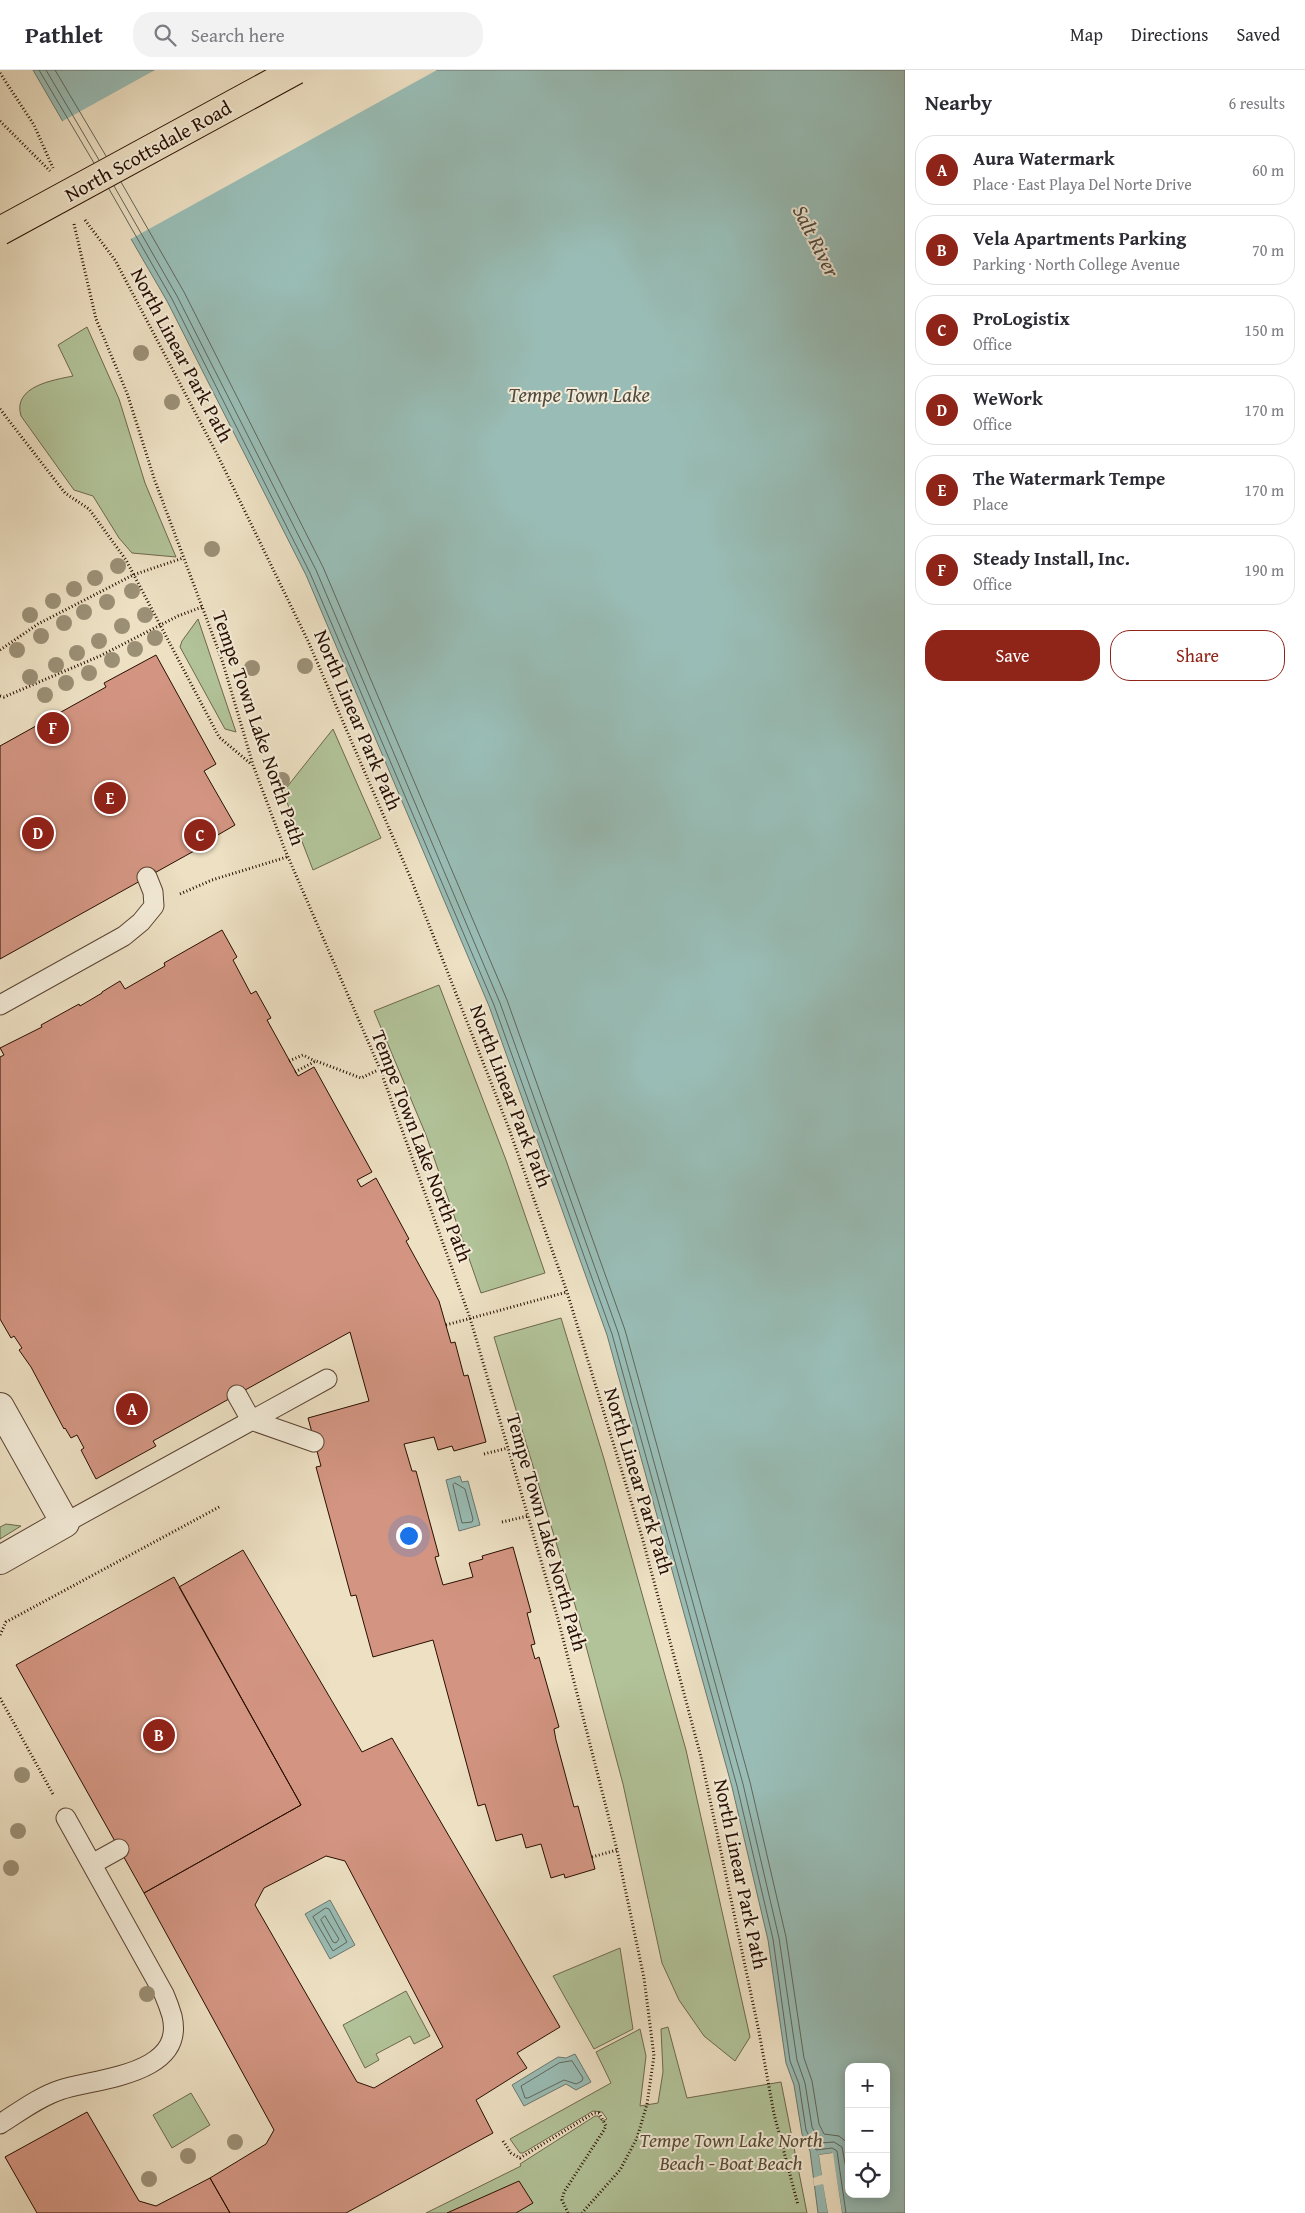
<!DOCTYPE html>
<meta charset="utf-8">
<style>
body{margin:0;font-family:"Gentium Book Plus",serif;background:#f2f2f3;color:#2b2b33}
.controls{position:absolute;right:15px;bottom:15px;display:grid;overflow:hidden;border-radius:10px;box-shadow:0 2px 12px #0003}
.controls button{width:45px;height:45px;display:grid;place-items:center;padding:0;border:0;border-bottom:1px solid #e1e1e2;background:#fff;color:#2b2b33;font:25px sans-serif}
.you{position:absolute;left:408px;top:1465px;width:18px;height:18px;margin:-12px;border:4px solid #fff;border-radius:50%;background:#1a73e8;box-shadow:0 0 0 8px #1a73e833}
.badge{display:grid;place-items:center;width:32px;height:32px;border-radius:50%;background:#8f2418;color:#fff;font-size:16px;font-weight:700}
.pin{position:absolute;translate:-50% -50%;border:2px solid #fff;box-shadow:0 1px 5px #0006}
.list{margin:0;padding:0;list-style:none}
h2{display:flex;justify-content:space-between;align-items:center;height:65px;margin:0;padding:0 20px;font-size:21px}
h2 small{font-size:16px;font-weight:400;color:#7c7c81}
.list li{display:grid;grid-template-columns:32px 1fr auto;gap:15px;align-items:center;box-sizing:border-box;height:70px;margin:0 10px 10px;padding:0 10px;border:1px solid #e1e1e2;border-radius:20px}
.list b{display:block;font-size:19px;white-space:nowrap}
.list p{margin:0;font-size:16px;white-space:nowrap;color:#7c7c81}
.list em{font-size:16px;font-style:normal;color:#7c7c81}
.actions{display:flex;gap:10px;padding:15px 20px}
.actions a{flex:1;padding:11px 0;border:1px solid #8f2418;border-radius:20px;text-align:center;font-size:18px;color:#8f2418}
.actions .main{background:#8f2418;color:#fff}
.icon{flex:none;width:28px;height:28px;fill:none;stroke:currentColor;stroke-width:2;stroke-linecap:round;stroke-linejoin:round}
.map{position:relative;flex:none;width:905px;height:2143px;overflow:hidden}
header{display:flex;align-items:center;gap:30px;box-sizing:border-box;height:70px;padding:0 25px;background:#fff;border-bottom:1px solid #e1e1e2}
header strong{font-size:24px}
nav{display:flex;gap:28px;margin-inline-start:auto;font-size:18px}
.search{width:350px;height:45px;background:#f2f2f3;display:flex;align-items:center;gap:12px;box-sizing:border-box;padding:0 18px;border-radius:20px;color:#7c7c81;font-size:19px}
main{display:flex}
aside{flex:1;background:#fff}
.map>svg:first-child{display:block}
.green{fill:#b2c399;stroke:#6d684c}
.water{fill:#99bdb6;stroke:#6c776d;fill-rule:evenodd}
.pier{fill:#ede0c3}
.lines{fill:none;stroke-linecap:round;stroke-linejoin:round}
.shore{stroke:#60665b;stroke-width:1}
.building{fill:#d39582;stroke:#280e00;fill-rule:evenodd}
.service-casing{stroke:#594231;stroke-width:21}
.minor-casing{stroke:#594231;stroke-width:30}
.path{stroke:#280e00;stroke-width:3;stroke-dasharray:1 2.5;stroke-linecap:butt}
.service{stroke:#f3ebd8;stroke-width:19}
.minor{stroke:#f3ebd8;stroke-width:28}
.primary-bridge-casing{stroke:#280e00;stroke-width:30;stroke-linecap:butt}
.primary-bridge{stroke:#ede0c3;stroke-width:28}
.tree{fill:#9b8f75}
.labels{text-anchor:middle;stroke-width:4;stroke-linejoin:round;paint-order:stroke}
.street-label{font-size:20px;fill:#280e00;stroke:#f3ebd8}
.park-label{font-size:20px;font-style:italic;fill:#584d36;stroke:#f3ebd8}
.water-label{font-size:21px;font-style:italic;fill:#504b40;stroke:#f3ebd8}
</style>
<header>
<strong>Pathlet</strong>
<div class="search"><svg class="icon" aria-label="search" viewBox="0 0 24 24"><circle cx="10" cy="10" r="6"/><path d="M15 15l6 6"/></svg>Search here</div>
<nav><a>Map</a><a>Directions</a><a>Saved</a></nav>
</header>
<main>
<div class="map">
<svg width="905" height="2143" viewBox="0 0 905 2143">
<rect width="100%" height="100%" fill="#ede0c3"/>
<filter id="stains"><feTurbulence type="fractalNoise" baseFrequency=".004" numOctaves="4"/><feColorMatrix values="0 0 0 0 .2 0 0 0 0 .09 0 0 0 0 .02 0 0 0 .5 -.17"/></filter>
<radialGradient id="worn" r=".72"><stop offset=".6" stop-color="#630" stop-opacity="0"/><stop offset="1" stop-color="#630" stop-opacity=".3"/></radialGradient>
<path class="green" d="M 87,257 L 119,329 L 145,413 L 176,487 L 132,483 L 119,468 L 93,426 L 74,420 L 21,346 C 12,316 54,310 73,306 L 58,275 Z
M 198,549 L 236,662 L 225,659 L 180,577 L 182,571 Z
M 333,659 L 381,768 L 313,800 L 283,722 Z
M 439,915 L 506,1090 L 545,1203 L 481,1223 L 426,1065 L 374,941 Z
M 561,1248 L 604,1389 L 686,1680 L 750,1967 L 735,1991 L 704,1966 L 679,1930 L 662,1893 L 623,1714 L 575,1535 L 494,1267 Z
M 6,1454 L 21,1456 L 0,1469 L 0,1457 Z
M 620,1878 L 633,1959 L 594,1979 L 553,1906 Z
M 406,1921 L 430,1966 L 414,1974 L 410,1966 L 376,1984 L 379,1990 L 365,1998 L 343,1955 Z
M 668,1957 L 687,2028 L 781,2012 L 807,2143 L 426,2143 L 521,2096 L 520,2094 L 595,2046 L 598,2046 L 602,2051 L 607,2049 L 602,2042 L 593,2041 L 523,2083 L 520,2083 L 510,2069 L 611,2013 L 596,1982 L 640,1959 L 646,1986 L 640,2036 L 658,2033 L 663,2002 L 661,1959 Z
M 191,2023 L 210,2055 L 172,2078 L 153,2045 Z"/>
<path class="water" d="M 33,0 L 905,0 L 905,2143 L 842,2143 L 832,2083 L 819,2085 L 828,2143 L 818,2143 L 810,2081 L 802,2064 L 794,2015 L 786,1993 L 768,1870 L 732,1717 L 607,1265 L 489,936 L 306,505 L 167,231 ZM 849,1997 L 886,1997 L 886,2124 L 849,2124 Z
M 460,1406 L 462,1412 L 468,1411 L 480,1455 L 459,1461 L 446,1410 Z
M 330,1830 L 355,1875 L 330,1889 L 305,1844 Z
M 575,1984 L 591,2012 L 576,2020 L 566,2014 L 524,2036 L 512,2015 L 558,1987 L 566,1988 Z"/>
<path class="pier" d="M 155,0 L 437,0 L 129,170 L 61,52 Z
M 833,2083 L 842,2143 L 839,2143 L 830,2086 L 822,2087 L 830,2143 L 828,2143 L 823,2114 L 814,2116 L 813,2108 L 822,2105 L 819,2085 Z"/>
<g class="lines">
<path class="shore" d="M 39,0 L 94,93
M 46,0 L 99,90
M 55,0 L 106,86
M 121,112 L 184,222 L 323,497 L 507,930 L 625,1260 L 750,1712 L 786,1867 L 804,1988 L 812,2011 L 819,2054 L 824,2064 L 839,2066 L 849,2074
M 114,116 L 177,226 L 316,500 L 500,933 L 618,1262 L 743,1714 L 779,1868 L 797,1990 L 805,2013 L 812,2057 L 820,2073 L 834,2072 L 842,2077 L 849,2114
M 109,119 L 172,229 L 310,503 L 494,935 L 612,1264 L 737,1716 L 773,1869 L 790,1991 L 799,2014 L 806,2060 L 816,2080 L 832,2078 L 837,2081 L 846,2143
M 455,1413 L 465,1419 L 473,1449 L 472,1452 L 462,1453 L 453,1415 Z
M 326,1838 L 329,1839 L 347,1872 L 333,1881 L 313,1847 Z
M 325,1846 L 339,1869 L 336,1873 L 333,1872 L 321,1850 Z
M 572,1991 L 583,2008 L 582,2011 L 576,2014 L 564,2010 L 528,2028 L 525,2028 L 521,2016 L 559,1993 Z"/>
</g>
<path class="building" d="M 156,585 L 216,694 L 204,701 L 235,755 L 211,769 L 212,771 L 0,889 L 0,676 L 106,617 L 104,613 Z
M 222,860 L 237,887 L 233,890 L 251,924 L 256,921 L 271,948 L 267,950 L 298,1006 L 314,997 L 372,1102 L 357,1110 L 361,1117 L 376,1108 L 409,1169 L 406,1171 L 439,1231 L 451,1273 L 455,1272 L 464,1306 L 468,1305 L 486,1372 L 454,1381 L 452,1376 L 438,1380 L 434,1367 L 404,1374 L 412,1401 L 416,1401 L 439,1486 L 435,1487 L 443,1515 L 473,1507 L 469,1493 L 483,1489 L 482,1486 L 513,1477 L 531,1542 L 527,1543 L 535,1574 L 531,1575 L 535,1589 L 539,1587 L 559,1657 L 554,1659 L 556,1670 L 574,1737 L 578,1736 L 595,1799 L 565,1808 L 564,1804 L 551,1808 L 541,1774 L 526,1778 L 522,1764 L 496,1771 L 485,1734 L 478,1736 L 433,1570 L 373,1587 L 356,1525 L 351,1526 L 316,1397 L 321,1396 L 308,1348 L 369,1331 L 350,1262 L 153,1371 L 156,1376 L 96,1409 L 81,1380 L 84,1378 L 77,1365 L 71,1368 L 65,1358 L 64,1359 L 31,1297 L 19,1280 L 22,1278 L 14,1266 L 11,1268 L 0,1249 L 0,987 L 4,985 L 0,978 L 42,957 L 41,955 L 79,934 L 80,936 L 102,923 L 102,922 L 120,911 L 125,919 L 165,896 L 164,893 Z
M 243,1480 L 362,1682 L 392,1668 L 560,1957 L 517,1983 L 527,1998 L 476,2030 L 493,2063 L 346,2143 L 230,2143 L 210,2108 L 266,2074 L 274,2060 L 144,1823 L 301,1735 L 179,1517 ZM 326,1786 L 345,1791 L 443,1977 L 374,2018 L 357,2012 L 255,1835 L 264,1818 Z
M 174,1507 L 301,1735 L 144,1823 L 16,1595 Z
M 87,2042 L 139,2131 L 156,2136 L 210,2108 L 230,2143 L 37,2143 L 5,2087 Z
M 519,2111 L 533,2133 L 516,2143 L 447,2143 Z"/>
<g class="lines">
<defs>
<path id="service" d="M 0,935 L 124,866 L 141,852 L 154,836 L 153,822 L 147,807
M 237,1325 L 251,1350 L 314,1372
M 65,1453 L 327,1309
M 92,1794 L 119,1779
M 0,2054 C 19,2042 39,2027 60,2020 C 95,2008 186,2006 172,1946 C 170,1939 167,1931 164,1924 L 66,1748"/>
<path id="minor" d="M 0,1337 L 65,1453 L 0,1490"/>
</defs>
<use href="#service" class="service-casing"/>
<use href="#minor" class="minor-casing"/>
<path class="path" d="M 0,3 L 34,55 L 53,98
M 0,51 L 50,101
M 85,150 L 115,190 L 217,384 L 308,571 L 411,809 L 508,1056 L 567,1222 L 642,1467 L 701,1687 L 759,1962 L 774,2044 L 798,2135
M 74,154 L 96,249 L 127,323 L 155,411 L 222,590 L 253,695 L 285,780 L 380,999 L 470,1248 L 558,1549 L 617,1780 L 644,1908 L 654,1986 L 647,2034 L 637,2068 L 620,2100 L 582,2143
M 0,339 L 65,423 L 89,439 L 126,490 L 219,667 L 251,694
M 0,580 L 38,554 L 133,505 L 183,488
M 0,626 L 4,627 L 100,586 L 178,546 L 202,537
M 180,824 L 212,810 L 287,787
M 289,991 L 303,985 L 315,991
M 295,1002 L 316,991 L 361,1008 L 380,999
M 446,1255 L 567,1222
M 484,1384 L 508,1378
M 502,1452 L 528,1446
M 0,1565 L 6,1552 L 221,1436
M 0,1628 L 54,1726
M 592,1787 L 617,1780
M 503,2071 L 511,2083 L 520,2088 L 594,2043 L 599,2043 L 606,2056 L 604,2060 L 564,2122 L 562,2130 L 568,2143"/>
<use href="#service" class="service"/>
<use href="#minor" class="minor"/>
<defs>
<path id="primary-bridge" d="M 0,161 L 296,0"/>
</defs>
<use href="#primary-bridge" class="primary-bridge-casing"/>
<use href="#primary-bridge" class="primary-bridge"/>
</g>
<g class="tree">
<circle cx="141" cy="283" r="8"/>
<circle cx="172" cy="332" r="8"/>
<circle cx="212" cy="479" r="8"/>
<circle cx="118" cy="496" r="8"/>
<circle cx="95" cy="508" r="8"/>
<circle cx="74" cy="519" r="8"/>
<circle cx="132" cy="521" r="8"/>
<circle cx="53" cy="531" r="8"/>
<circle cx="107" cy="532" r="8"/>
<circle cx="84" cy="542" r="8"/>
<circle cx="30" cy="545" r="8"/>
<circle cx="145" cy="545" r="8"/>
<circle cx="64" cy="553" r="8"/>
<circle cx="122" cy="556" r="8"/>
<circle cx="41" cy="566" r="8"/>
<circle cx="155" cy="568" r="8"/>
<circle cx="99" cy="571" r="8"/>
<circle cx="135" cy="579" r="8"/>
<circle cx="17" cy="580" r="8"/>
<circle cx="77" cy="583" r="8"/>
<circle cx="112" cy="590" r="8"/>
<circle cx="56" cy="595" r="8"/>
<circle cx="305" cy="596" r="8"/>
<circle cx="252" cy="598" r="8"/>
<circle cx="89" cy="603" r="8"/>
<circle cx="30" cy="607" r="8"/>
<circle cx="66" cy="613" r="8"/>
<circle cx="45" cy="625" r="8"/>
<circle cx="282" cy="710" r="8"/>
<circle cx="22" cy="1705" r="8"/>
<circle cx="18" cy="1761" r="8"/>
<circle cx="11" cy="1798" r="8"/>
<circle cx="147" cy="1924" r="8"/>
<circle cx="235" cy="2072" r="8"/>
<circle cx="188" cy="2086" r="8"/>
<circle cx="149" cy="2109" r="8"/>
</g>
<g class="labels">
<g class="street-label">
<text transform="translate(148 81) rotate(-29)" y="7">North Scottsdale Road</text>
<text transform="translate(182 285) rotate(62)" y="7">North Linear Park Path</text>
<text transform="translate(358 650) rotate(67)" y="7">North Linear Park Path</text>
<text transform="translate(259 658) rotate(71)" y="7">Tempe Town Lake North Path</text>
<text transform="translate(511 1026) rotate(69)" y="7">North Linear Park Path</text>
<text transform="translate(422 1076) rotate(69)" y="7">Tempe Town Lake North Path</text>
<text transform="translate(639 1411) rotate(73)" y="7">North Linear Park Path</text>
<text transform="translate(547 1462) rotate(74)" y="7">Tempe Town Lake North Path</text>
<text transform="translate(741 1804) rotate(78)" y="7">North Linear Park Path</text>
</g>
<g class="park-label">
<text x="731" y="2077">Tempe Town Lake North<tspan x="731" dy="23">Beach - Boat Beach</tspan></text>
</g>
<g class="water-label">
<text transform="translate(816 171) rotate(63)" y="7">Salt River</text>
<text x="579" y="332">Tempe Town Lake</text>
</g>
</g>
<rect width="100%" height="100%" filter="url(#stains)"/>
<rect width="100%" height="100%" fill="url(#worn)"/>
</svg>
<div class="controls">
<button>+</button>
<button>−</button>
<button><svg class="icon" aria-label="locate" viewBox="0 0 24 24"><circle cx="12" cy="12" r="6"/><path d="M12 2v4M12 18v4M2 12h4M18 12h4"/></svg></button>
</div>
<div class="you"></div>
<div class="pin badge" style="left:132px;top:1339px">A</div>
<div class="pin badge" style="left:159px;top:1665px">B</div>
<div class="pin badge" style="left:200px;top:765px">C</div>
<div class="pin badge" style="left:38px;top:763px">D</div>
<div class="pin badge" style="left:110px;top:728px">E</div>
<div class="pin badge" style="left:53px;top:658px">F</div>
</div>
<aside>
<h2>Nearby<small>6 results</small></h2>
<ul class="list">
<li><span class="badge">A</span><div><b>Aura Watermark</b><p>Place · East Playa Del Norte Drive</p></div><em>60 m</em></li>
<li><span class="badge">B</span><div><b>Vela Apartments Parking</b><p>Parking · North College Avenue</p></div><em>70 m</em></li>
<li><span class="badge">C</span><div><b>ProLogistix</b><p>Office</p></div><em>150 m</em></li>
<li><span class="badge">D</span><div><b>WeWork</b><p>Office</p></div><em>170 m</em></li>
<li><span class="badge">E</span><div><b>The Watermark Tempe</b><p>Place</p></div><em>170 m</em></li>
<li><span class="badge">F</span><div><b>Steady Install, Inc.</b><p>Office</p></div><em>190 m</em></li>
</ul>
<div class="actions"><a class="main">Save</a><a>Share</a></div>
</aside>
</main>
